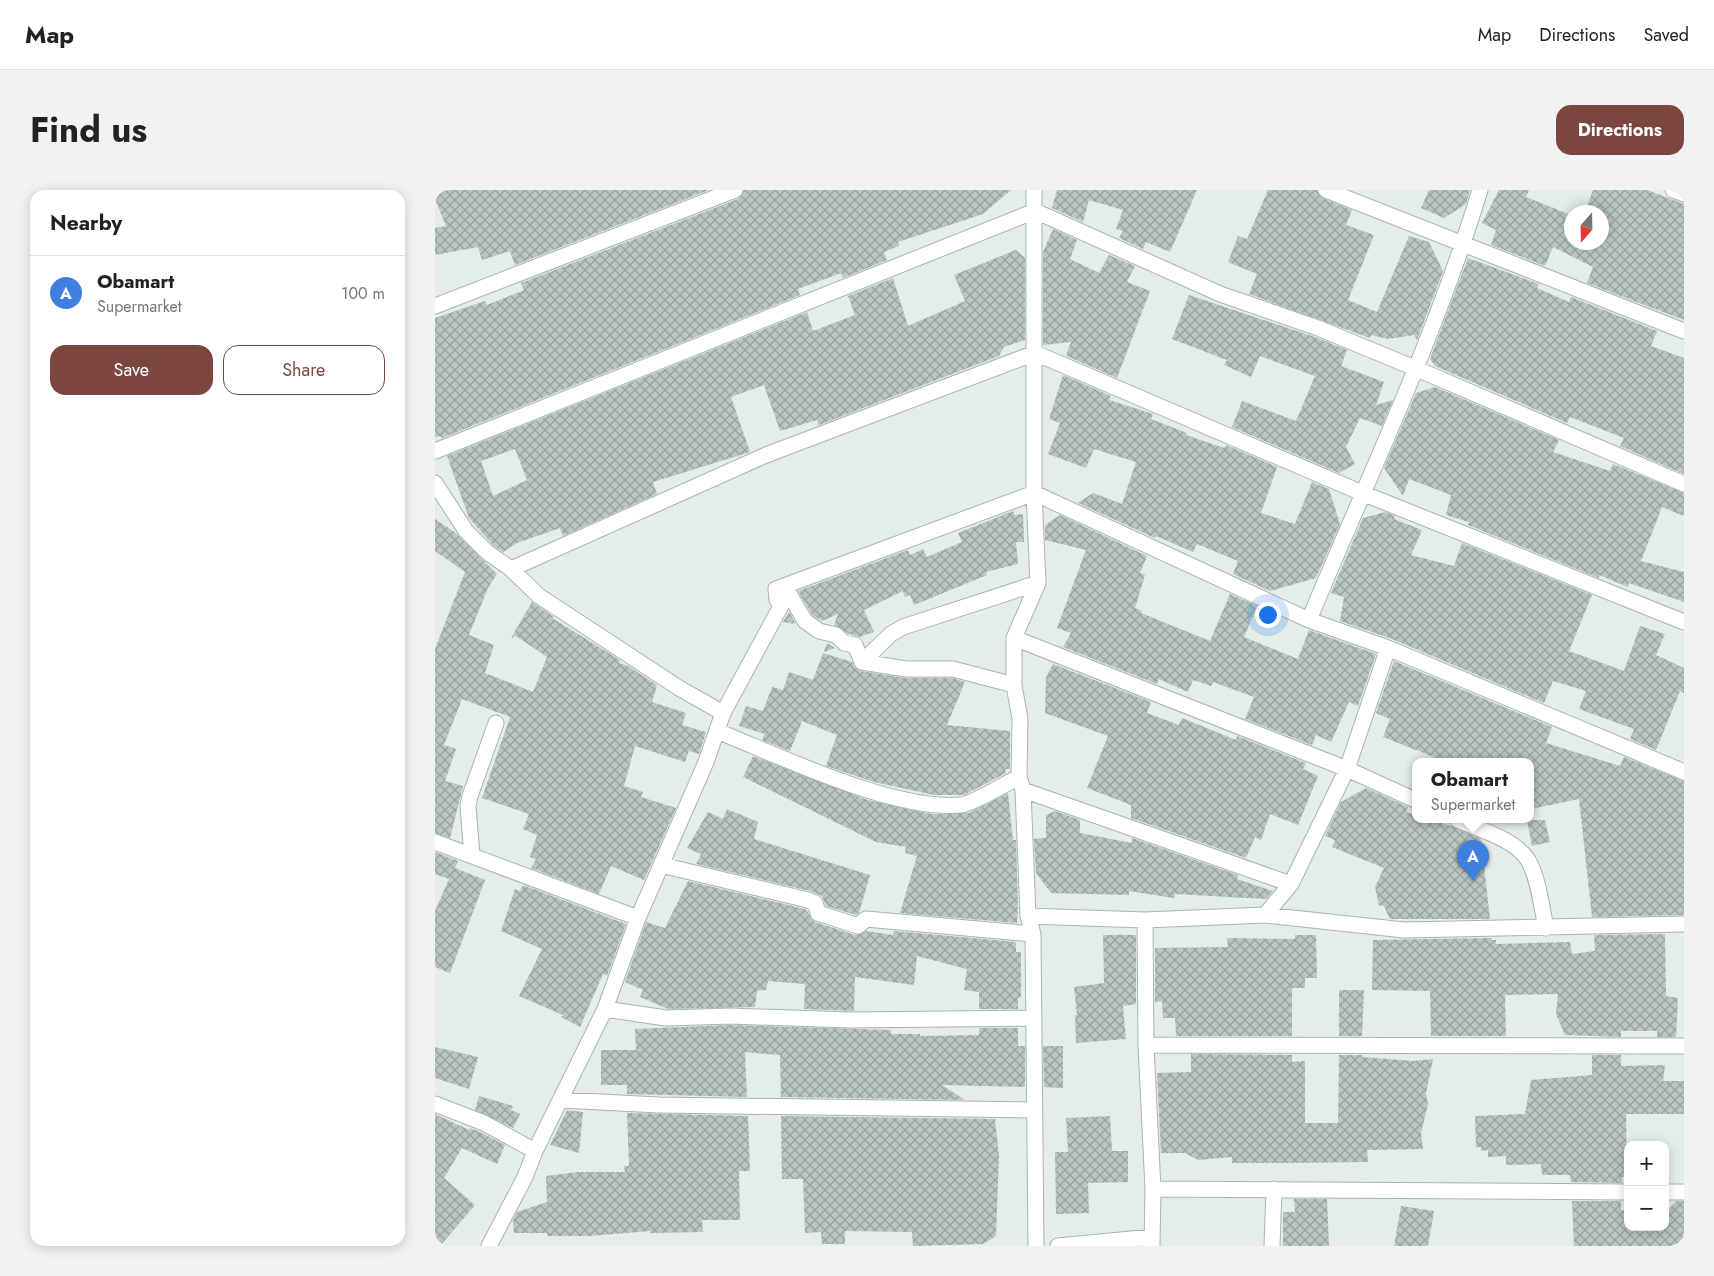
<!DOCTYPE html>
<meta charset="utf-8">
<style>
body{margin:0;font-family:Jost,sans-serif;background:#f2f2f2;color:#222}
.controls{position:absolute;right:15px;bottom:15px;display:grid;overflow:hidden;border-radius:10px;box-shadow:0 2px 12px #0003}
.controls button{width:45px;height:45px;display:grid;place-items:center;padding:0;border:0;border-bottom:1px solid #e0e0e0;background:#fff;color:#222;font:25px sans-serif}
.compass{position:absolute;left:1129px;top:15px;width:45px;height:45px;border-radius:50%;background:#fff;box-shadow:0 2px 12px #0003;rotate:200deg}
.you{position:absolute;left:832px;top:424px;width:18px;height:18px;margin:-12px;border:4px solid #fff;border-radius:50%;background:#1a73e8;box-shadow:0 0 0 8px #1a73e833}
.badge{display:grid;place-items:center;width:32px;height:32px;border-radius:50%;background:#7c4640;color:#fff;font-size:16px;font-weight:700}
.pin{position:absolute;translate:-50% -41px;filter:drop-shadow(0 1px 2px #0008)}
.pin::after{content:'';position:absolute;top:26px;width:18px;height:15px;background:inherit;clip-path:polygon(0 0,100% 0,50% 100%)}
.popup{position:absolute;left:977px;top:568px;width:122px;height:65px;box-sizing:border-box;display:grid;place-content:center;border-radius:10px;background:#fff;filter:drop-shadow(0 1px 4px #0005);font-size:16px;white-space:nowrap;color:#767676}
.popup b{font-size:19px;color:#222}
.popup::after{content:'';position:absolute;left:50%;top:100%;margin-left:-10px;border:10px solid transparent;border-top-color:#fff}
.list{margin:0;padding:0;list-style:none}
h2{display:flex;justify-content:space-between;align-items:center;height:65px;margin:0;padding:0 20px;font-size:21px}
h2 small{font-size:16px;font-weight:400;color:#767676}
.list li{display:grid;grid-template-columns:32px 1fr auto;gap:15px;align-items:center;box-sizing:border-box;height:75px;padding:0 20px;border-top:1px solid #e0e0e0}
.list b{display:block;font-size:19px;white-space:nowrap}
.list p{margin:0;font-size:16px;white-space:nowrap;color:#767676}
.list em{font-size:16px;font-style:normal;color:#767676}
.actions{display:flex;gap:10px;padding:15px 20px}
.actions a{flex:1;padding:11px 0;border:1px solid #7c4640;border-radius:15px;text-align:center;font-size:18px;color:#7c4640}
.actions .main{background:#7c4640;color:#fff}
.map{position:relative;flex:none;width:1249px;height:1056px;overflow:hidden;border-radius:15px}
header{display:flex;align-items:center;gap:30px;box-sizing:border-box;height:70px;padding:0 25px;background:#fff;border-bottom:1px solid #e0e0e0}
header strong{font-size:24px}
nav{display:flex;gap:28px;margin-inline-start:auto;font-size:18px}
.intro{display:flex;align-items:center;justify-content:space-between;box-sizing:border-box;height:120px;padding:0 30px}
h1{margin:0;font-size:35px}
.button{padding:12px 22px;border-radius:15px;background:#7c4640;color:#fff;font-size:18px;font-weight:700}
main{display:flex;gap:30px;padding:0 30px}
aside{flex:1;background:#fff;border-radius:15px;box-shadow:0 2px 12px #0003}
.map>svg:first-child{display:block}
.building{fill:url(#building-cross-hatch);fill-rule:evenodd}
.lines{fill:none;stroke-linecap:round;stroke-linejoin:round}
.minor-casing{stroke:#a7b5ae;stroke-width:17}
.minor{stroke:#fff;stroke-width:15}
</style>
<header>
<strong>Map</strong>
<nav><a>Map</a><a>Directions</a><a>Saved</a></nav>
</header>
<div class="intro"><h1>Find us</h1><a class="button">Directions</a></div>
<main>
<aside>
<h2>Nearby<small></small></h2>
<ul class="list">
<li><span class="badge" style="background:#3f7fe0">A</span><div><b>Obamart</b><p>Supermarket</p></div><em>100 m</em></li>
</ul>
<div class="actions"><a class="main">Save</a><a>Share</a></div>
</aside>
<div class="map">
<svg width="1249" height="1056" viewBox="0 0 1249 1056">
<defs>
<pattern id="building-cross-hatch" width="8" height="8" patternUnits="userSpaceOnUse" patternTransform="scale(1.25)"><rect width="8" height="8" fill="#b9c7c0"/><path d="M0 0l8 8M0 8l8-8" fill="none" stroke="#96a39d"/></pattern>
</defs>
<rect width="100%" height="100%" fill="#e4ede8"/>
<path class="building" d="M 0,0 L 274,0 L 80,75 L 75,61 L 47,70 L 43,57 L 0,65 L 0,38 L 11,36 L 0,9 Z
M 309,0 L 576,0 L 548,24 L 463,52 L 464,56 L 449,62 L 452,70 L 408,88 L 406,83 L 363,99 L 365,105 L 7,248 L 5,246 L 0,247 L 0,128 L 50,111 L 52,115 L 89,100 L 86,93 L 303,9 Z
M 622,0 L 762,0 L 735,62 L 711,52 L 708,59 L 684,48 L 688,41 L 681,39 L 688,20 L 654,10 L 648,32 L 617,18 Z
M 833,0 L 882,0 L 887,8 L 917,20 L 911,35 L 939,45 L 913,110 L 942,122 L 974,46 L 994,52 L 1008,81 L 982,150 L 979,145 L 953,149 L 936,145 L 935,148 L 814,104 L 822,84 L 793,72 L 803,46 L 812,49 Z
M 994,0 L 1035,0 L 1031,14 L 1009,28 L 986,18 Z
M 1064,0 L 1094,0 L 1091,7 L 1136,25 L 1136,52 L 1166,52 L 1166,22 L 1150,22 L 1158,0 L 1212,0 L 1249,14 L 1249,130 L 1152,93 L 1158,77 L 1118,57 L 1110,76 L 1056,55 L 1061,40 L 1047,33 Z
M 618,39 L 642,50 L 635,69 L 664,83 L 674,65 L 700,76 L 692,92 L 715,101 L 682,188 L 634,167 L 631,165 L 636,152 L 608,155 L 608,62 Z
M 581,60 L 590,68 L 590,150 L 569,157 L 564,166 L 384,235 L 382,230 L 345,241 L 329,195 L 296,207 L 315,262 L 218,292 L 222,304 L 128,346 L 125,338 L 82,353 L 68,362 L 58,355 L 34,328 L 12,266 L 372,122 L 378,141 L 420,125 L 413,106 L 458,88 L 473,136 L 530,111 L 519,85 ZM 80,259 L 92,290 L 58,306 L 46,271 Z
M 1033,68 L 1104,94 L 1102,98 L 1134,112 L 1136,107 L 1222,141 L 1216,156 L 1249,168 L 1249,284 L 1185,256 L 1189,248 L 1135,227 L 1132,233 L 1000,176 L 995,169 Z
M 754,105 L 880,147 L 912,160 L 906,176 L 949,192 L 941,215 L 958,210 L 947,236 L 925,228 L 911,257 L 920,274 L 904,283 L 797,237 L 807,211 L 861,231 L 880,186 L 825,166 L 816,187 L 789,175 L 792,170 L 737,149 Z
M 628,185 L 676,206 L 674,210 L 718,224 L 716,229 L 752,243 L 751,245 L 789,258 L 791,255 L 842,277 L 826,323 L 860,334 L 877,292 L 894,299 L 905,334 L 881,388 L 835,401 L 798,384 L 803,371 L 762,354 L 758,362 L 721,346 L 720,348 L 643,313 L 658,303 L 687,314 L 701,272 L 659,259 L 651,278 L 613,264 L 625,233 L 614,229 Z
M 1000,197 L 1124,250 L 1118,262 L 1175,281 L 1178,274 L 1249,303 L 1249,326 L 1227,317 L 1206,371 L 1249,382 L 1249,412 L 1194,393 L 1193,397 L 1164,385 L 1164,388 L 1033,335 L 1034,332 L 1011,325 L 1016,305 L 974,289 L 968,306 L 949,278 L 981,203 Z
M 578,321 L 580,325 L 588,324 L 589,352 L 581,352 L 583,374 L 551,382 L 552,385 L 479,415 L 475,405 L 470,407 L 468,401 L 429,420 L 439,442 L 425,447 L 414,444 L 399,435 L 403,424 L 387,431 L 377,425 L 363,401 L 473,360 L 475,365 L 488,359 L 492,367 L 527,352 L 523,343 Z
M 950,322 L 960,326 L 959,329 L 987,340 L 976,365 L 1019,376 L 1027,353 L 1157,405 L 1134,461 L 1189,481 L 1205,436 L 1230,444 L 1221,465 L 1249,478 L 1249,503 L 1245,501 L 1221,560 L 1195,549 L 1199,539 L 1144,519 L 1151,501 L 1118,491 L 1109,513 L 957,449 L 905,431 L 909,407 L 896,403 L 928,328 Z
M 625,325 L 712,366 L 705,383 L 710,385 L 700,418 L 707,421 L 706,423 L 775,451 L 795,404 L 822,416 L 809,447 L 863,469 L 874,440 L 941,464 L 923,516 L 914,512 L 896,552 L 881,545 L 877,555 L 810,529 L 819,507 L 778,492 L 776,496 L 758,490 L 753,502 L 724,489 L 722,494 L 628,457 L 636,443 L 622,438 L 651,360 L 610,350 L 610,335 Z
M 0,329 L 21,343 L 62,384 L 53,398 L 34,445 L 59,455 L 50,483 L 98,502 L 112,467 L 81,446 L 76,448 L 97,412 L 119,427 L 117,428 L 185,470 L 184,473 L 193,476 L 222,495 L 217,512 L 251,523 L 247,535 L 271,542 L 264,564 L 254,561 L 250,572 L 200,556 L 189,596 L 208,602 L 206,607 L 241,618 L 209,690 L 176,676 L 164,704 L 96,678 L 101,669 L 95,667 L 102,645 L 88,639 L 94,624 L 47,608 L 75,527 L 27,509 L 9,555 L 21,559 L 10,591 L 28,596 L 15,648 L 0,643 L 0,459 L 30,382 L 0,361 Z
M 354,422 L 361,434 L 348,432 Z
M 392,453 L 400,458 L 389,462 Z
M 388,463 L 417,472 L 420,478 L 426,481 L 470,488 L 517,488 L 530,492 L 512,535 L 575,541 L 575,579 L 570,579 L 571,583 L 529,605 L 499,605 L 439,592 L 391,576 L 402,545 L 367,531 L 355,561 L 327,550 L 330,544 L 304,536 L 311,516 L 328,521 L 337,497 L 348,500 L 354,482 L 378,490 Z
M 959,471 L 1117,537 L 1111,553 L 1185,576 L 1189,567 L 1249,591 L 1249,725 L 1157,727 L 1144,609 L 1096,619 L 1096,572 L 997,572 L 999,567 L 948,547 L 955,529 L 941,523 Z
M 618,474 L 716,512 L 712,523 L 744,535 L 747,528 L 801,550 L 802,546 L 871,573 L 868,579 L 883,586 L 863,635 L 835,624 L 826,650 L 820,647 L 811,668 L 696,628 L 696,615 L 652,598 L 673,546 L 610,523 L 611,487 Z
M 318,566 L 433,610 L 497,624 L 534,623 L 573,603 L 578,650 L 581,650 L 583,717 L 582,733 L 465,723 L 482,666 L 470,663 L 471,657 L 441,652 L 308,587 Z
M 931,598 L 973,617 L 971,622 L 980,625 L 980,630 L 996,630 L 1016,636 L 1046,649 L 1055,729 L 955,729 L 949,716 L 944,715 L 940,697 L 949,678 L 897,657 L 900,650 L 890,646 L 906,612 Z
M 292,619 L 323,632 L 319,649 L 435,685 L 424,723 L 421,725 L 391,716 L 387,706 L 375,701 L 261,674 L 266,664 L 252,658 L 273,622 L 288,629 Z
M 620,621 L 645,630 L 645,643 L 697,653 L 697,648 L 803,685 L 802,689 L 838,701 L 831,709 L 740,704 L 739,708 L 694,701 L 694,705 L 616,703 L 601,683 L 599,649 L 611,648 L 611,625 Z
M 1092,630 L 1110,630 L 1115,652 L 1097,656 Z
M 0,662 L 23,671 L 20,678 L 50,690 L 15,783 L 0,777 L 0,721 L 14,689 L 0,684 Z
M 253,691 L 370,719 L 380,732 L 420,745 L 431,741 L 458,745 L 459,741 L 581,752 L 581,762 L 586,762 L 586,807 L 583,808 L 583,819 L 544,819 L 544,802 L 529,800 L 532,779 L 482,766 L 479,795 L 420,787 L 419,821 L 369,819 L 370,794 L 333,791 L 331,800 L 322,801 L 320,817 L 233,819 L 205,807 L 208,800 L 190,792 L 211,732 L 230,738 Z
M 88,695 L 191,734 L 172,786 L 168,784 L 145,837 L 126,827 L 128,825 L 84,806 L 107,759 L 66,741 L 80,699 L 85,701 Z
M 1230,744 L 1231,806 L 1243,808 L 1241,847 L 1222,847 L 1222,841 L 1186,841 L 1186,847 L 1130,845 L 1121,824 L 1123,804 L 1070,805 L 1071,846 L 996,846 L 995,801 L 937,800 L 938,750 L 1057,748 L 1057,750 L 1061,750 L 1061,754 L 1135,752 L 1137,764 L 1160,761 L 1159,745 Z
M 668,745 L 701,745 L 701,814 L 688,816 L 691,849 L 641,853 L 640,825 L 642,825 L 639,797 L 669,793 Z
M 860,745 L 881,745 L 882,788 L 870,788 L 870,798 L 857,798 L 857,846 L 741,846 L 740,828 L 728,828 L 727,811 L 720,812 L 720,758 L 793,757 L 792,748 L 860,749 Z
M 904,800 L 929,800 L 927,846 L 904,846 Z
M 295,835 L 456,840 L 456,844 L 485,844 L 485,846 L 544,845 L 544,838 L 583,838 L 583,856 L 590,856 L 590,897 L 507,895 L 530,910 L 346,907 L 345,865 L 310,862 L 312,907 L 192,904 L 192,895 L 166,895 L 166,860 L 201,860 L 200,839 Z
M 608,856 L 628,856 L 628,898 L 609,897 Z
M 0,857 L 43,867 L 34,899 L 0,888 Z
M 756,864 L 857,865 L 857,872 L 870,871 L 870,933 L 903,933 L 904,865 L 927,865 L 927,867 L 978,871 L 998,869 L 991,903 L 993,914 L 986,943 L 988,959 L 932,960 L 933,972 L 856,973 L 797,973 L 797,967 L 763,970 L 750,963 L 726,963 L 722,883 L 756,882 Z
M 1157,865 L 1186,865 L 1186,876 L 1230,875 L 1228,891 L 1249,891 L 1249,924 L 1191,924 L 1192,987 L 1187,987 L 1187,993 L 1136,992 L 1135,985 L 1107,985 L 1106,974 L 1071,975 L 1071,966 L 1053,967 L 1053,960 L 1046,961 L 1046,957 L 1041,957 L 1040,926 L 1090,924 L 1096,890 L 1157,885 Z
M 44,906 L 78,916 L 76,920 L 85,924 L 78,938 L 40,920 Z
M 132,920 L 148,922 L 144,963 L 115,955 Z
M 192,923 L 313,926 L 315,981 L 304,981 L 305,1030 L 267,1030 L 268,1042 L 215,1043 L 215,1041 L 155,1046 L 112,1046 L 112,1043 L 79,1043 L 78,1030 L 82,1022 L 112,1012 L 111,986 L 143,982 L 190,982 L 189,976 L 194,976 Z
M 0,924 L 34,940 L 35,938 L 45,942 L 70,955 L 62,974 L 27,958 L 9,988 L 40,1015 L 5,1056 L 0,1056 Z
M 346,926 L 560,929 L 564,966 L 561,1046 L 548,1054 L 478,1056 L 477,1042 L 410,1041 L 410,1054 L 387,1054 L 386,1042 L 370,1043 L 368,989 L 347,989 Z
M 675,926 L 677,961 L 693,961 L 693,992 L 653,993 L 654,1023 L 621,1024 L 620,962 L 633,962 L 631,928 Z
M 859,1009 L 892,1009 L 894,1056 L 848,1056 L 848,1022 L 860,1022 Z
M 1137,1011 L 1186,1011 L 1186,1020 L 1193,1020 L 1193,1037 L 1232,1037 L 1231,1022 L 1241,1011 L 1249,1011 L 1249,1056 L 1139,1056 Z
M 966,1016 L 999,1021 L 993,1056 L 959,1056 Z"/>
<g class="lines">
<defs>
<path id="minor" d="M 599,0 L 599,303 L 603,393 L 579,448 L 579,495 L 585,529 L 584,587 L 588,600 L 593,726 L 598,744 L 601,1056
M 891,0 L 1249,141
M 1238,0 L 1249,4
M 0,116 L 300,0
M 0,261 L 600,21 L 785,104 L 883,138 L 982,179 L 1249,294
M 0,293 L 31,341 L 52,362 L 76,379 L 104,406 L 244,498 L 288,523
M 76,379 L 331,265 L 600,163 L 927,303 L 1249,432
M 874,430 C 933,288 1000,148 1045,0
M 579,448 L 912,579 L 980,610
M 427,472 L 456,444 L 468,437 L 603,393
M 579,495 L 518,479 L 471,479 L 427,472 L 420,455 L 409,453 L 401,445 L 384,441 L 370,431 L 353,402 L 342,410 L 341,399 L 599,303 L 874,430 L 953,458 L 1249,582
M 282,541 C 347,567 458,621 526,615 C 538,614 571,593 584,587
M 588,600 L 856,694
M 1023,630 C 1045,640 1080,649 1093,670 C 1103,686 1107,719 1111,738
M 0,652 L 203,728
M 37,666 L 33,616 L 35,606 L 61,533
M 226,675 L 373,710 L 380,713 L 383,723 L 423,736 L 431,729 L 598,744
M 830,725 L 856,694 L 912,579 L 953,458
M 593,726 L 710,730 L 830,725 L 969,740 L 1249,734
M 710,730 L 711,855 L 718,999 L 717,1056
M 170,819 L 231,828 L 295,826 L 415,830 L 599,828
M 711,855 L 1249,856
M 126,910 L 224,915 L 599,920
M 0,914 L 49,933 L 100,961 L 90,987 L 54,1056
M 100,961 L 170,819 L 203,728 L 271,572 L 288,523 L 353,403
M 718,999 L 1193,1002
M 1230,1002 L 1249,1002
M 623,1056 L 717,1047
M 837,1056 L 839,999"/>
</defs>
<use href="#minor" class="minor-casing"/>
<use href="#minor" class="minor"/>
</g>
</svg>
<div class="controls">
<button>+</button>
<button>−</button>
</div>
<svg class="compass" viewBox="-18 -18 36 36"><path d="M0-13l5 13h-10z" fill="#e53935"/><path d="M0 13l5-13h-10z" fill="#767676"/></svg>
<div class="you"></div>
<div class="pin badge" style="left:1038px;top:691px;background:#3f7fe0">A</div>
<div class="popup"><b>Obamart</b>Supermarket</div>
</div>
</main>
